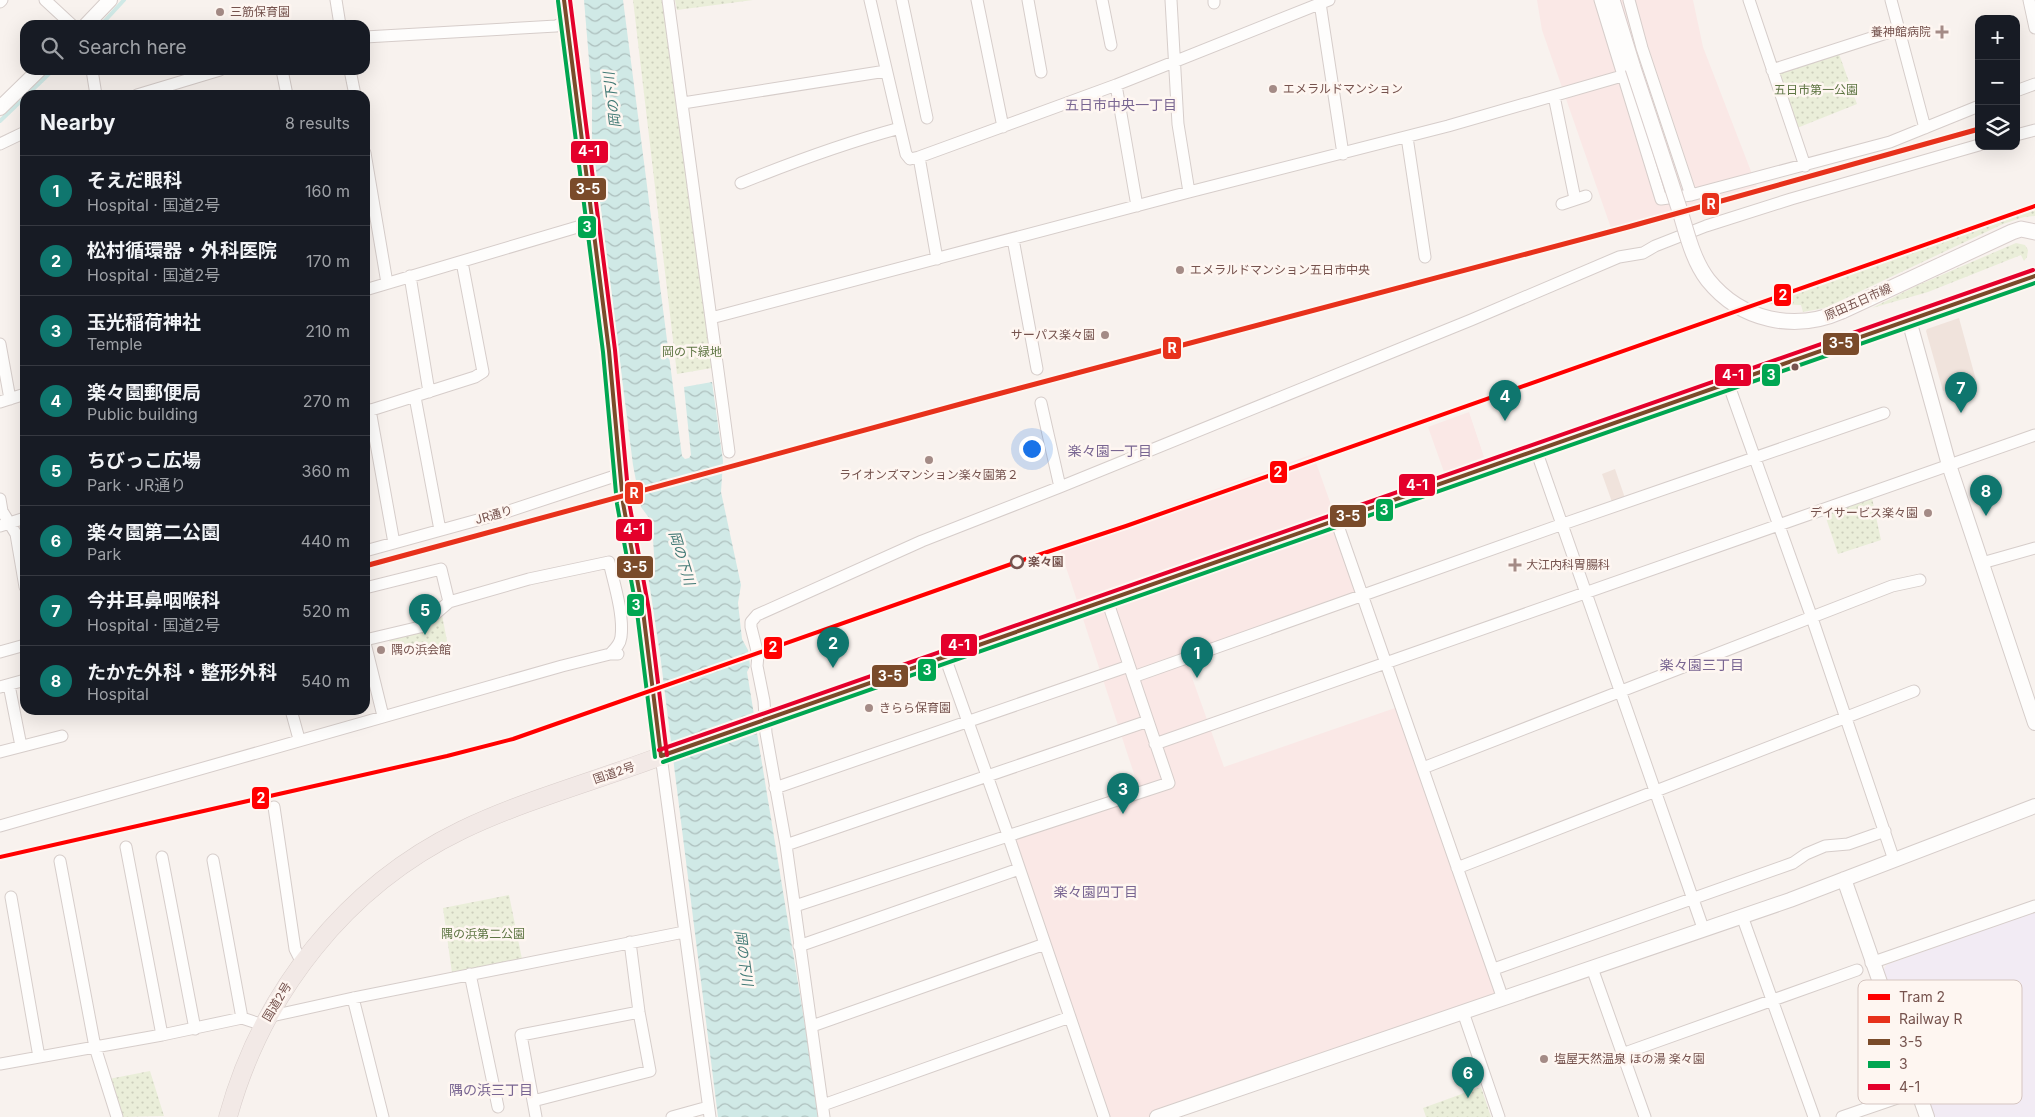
<!DOCTYPE html>
<meta charset="utf-8">
<style>
body{margin:0;font-family:Inter,"Noto Sans JP",sans-serif;background:#242831;color:#f1f3f6}
.controls{position:absolute;right:15px;top:15px;display:grid;overflow:hidden;border-radius:10px;box-shadow:0 5px 20px #0002}
.controls button{width:45px;height:45px;display:grid;place-items:center;padding:0;border:0;border-bottom:1px solid #363941;background:#171b24;color:#f1f3f6;font:25px sans-serif}
.you{position:absolute;left:1031px;top:448px;width:18px;height:18px;margin:-12px;border:4px solid #fff;border-radius:50%;background:#1a73e8;box-shadow:0 0 0 8px #1a73e833}
.badge{display:grid;place-items:center;width:32px;height:32px;border-radius:50%;background:#0f766e;color:#fff;font-size:16px;font-weight:700}
.pin{position:absolute;translate:-50% -41px;filter:drop-shadow(0 1px 2px #0008)}
.pin::after{content:'';position:absolute;top:26px;width:18px;height:15px;background:inherit;clip-path:polygon(0 0,100% 0,50% 100%)}
.list{margin:0;padding:0;list-style:none}
h2{display:flex;justify-content:space-between;align-items:center;height:65px;margin:0;padding:0 20px;font-size:21px}
h2 small{font-size:16px;font-weight:400;color:#9ea1a6}
.list li{display:grid;grid-template-columns:32px 1fr auto;gap:15px;align-items:center;box-sizing:border-box;height:70px;padding:0 20px;border-top:1px solid #363941}
.list b{display:block;font-size:19px;white-space:nowrap}
.list p{margin:0;font-size:16px;white-space:nowrap;color:#9ea1a6}
.list em{font-size:16px;font-style:normal;color:#9ea1a6}
.icon{flex:none;width:28px;height:28px;fill:none;stroke:currentColor;stroke-width:2;stroke-linecap:round;stroke-linejoin:round}
.map{position:relative;flex:none;width:2035px;height:1117px;overflow:hidden}
.search{position:absolute;background:#171b24;box-shadow:0 5px 20px #0002;left:20px;top:20px;width:350px;height:55px;display:flex;align-items:center;gap:12px;box-sizing:border-box;padding:0 18px;border-radius:15px;color:#9ea1a6;font-size:19px}
.panel{position:absolute;background:#171b24;box-shadow:0 5px 20px #0002;left:20px;top:90px;width:350px;height:625px;border-radius:15px}
.map>svg:first-child{display:block}
.residential{fill:#f0e3dc}
.commercial{fill:#fae8e6}
.education{fill:#f2ebf4}
.green{fill:url(#green-dots)}
.water{fill:url(#water-waves)}
.lines{fill:none;stroke-linecap:round;stroke-linejoin:round}
.stream{stroke:#d0e9e6;stroke-width:4}
.minor-casing{stroke:#d6cdca;stroke-width:13}
.tertiary-casing{stroke:#d6cdca;stroke-width:16}
.secondary-casing{stroke:#d9cecc;stroke-width:17}
.primary-casing{stroke:#d9cecb;stroke-width:19}
.trunk-casing{stroke:#d9cecb;stroke-width:19}
.minor{stroke:#fefdfc;stroke-width:11}
.tertiary{stroke:#fefdfc;stroke-width:14}
.secondary{stroke:#fefdfc;stroke-width:15}
.primary{stroke:#f2ebe7;stroke-width:18}
.trunk{stroke:#f2e9e6;stroke-width:18}
.secondary-bridge-casing{stroke:#d9cecc;stroke-width:17;stroke-linecap:butt}
.secondary-bridge{stroke:#fefdfc;stroke-width:15}
.bus-1-casing{stroke:#fef6f1;stroke-width:8}
.bus-2-casing{stroke:#fef6f1;stroke-width:8}
.bus-3-casing{stroke:#fef6f1;stroke-width:8}
.bus-1{stroke:#7a4b2a;stroke-width:4}
.bus-2{stroke:#00a651;stroke-width:4}
.bus-3{stroke:#e4002b;stroke-width:4}
.rail-1-casing{stroke:#fef6f1;stroke-width:9}
.rail-1{stroke:#e7311b;stroke-width:5}
.tram-1-casing{stroke:#fef6f1;stroke-width:8}
.tram-1{stroke:#f00;stroke-width:4}
.poi-dot{fill:#a48b86;stroke:#fef6f1;stroke-width:2}
.bus-dot{fill:#76534e;stroke:#fef6f1;stroke-width:2}
.stop-dot{fill:#fef6f1;stroke:#76534e;stroke-width:2.5}
.labels{text-anchor:middle;stroke-width:5;stroke-linejoin:round;paint-order:stroke}
.poi-label{font-size:12px;fill:#76534e;stroke:#fef6f1;text-anchor:start}
.park-label{font-size:12px;fill:#5e7543;stroke:#fef6f1}
.street-label{font-size:12px;fill:#76534e;stroke:#fef6f1}
.stop-label{font-size:12px;font-weight:bold;fill:#76534e;stroke:#fef6f1;text-anchor:start}
.water-label{font-size:14px;font-style:italic;fill:#427a76;stroke:#fef6f1}
.neighbourhood-label{font-size:14px;fill:#796692;stroke:#fef6f1}
.key{fill:#fef6f1;stroke:#d5c5c0;stroke-width:1}
.key-label{font-size:14px;fill:#76534e}
.line-badge{stroke:#fef6f1;stroke-width:2}
.badge-label{font-size:14px;text-anchor:middle;font-weight:bold;fill:#fff}
</style>
<div class="map">
<svg width="2035" height="1117" viewBox="0 0 2035 1117">
<defs>
<pattern id="green-dots" width="8" height="8" patternUnits="userSpaceOnUse" patternTransform="scale(1.25)"><rect width="8" height="8" fill="#eaeed9"/><path d="M2 2h.1M6 6h.1" fill="none" stroke="#cccebc" stroke-width="1.8" stroke-linecap="round"/></pattern>
<pattern id="water-waves" width="16" height="10" patternUnits="userSpaceOnUse" patternTransform="scale(1.25)"><rect width="16" height="10" fill="#d0e9e6"/><path d="M0 5q4-4 8 0t8 0" fill="none" stroke="#adbfbd"/></pattern>
</defs>
<rect width="100%" height="100%" fill="#f8f2ee"/>
<path class="residential" d="M 1959,318 L 1976,380 L 1943,391 L 1926,331 L 1927,329 Z
M 1615,469 L 1625,498 L 1612,502 L 1602,474 Z"/>
<path class="commercial" d="M 1537,0 L 1693,0 L 1703,47 L 1759,192 L 1612,231 L 1542,30 Z
M 1469,412 L 1484,457 L 1444,472 L 1428,427 Z
M 1313,454 L 1363,595 L 1185,658 L 1224,767 L 1398,707 L 1505,997 L 1158,1117 L 1103,1117 L 1009,835 L 1140,792 L 1059,546 Z"/>
<path class="education" d="M 2035,911 L 2035,1117 L 1933,1117 L 1882,973 L 1886,965 Z"/>
<path class="green" d="M 633,0 L 664,0 L 712,368 L 677,374 Z
M 675,0 L 753,0 L 677,10 Z
M 1839,54 L 1857,104 L 1797,128 L 1779,73 Z
M 2035,210 L 2035,216 L 2024,217 L 2003,224 L 1825,308 L 1803,312 L 1801,305 L 1766,304 Z
M 2016,243 L 2025,245 L 2028,250 L 2027,257 L 2024,261 L 2021,255 L 1928,292 L 1872,308 L 1916,286 Z
M 1872,498 L 1881,540 L 1838,554 L 1825,515 Z
M 442,615 L 448,646 L 416,655 L 414,651 L 393,656 L 389,639 Z
M 509,895 L 522,959 L 452,973 L 443,908 Z
M 150,1071 L 164,1116 L 122,1117 L 109,1079 Z
M 1481,1087 L 1491,1117 L 1426,1117 L 1423,1108 Z"/>
<path class="water" d="M 584,0 L 623,0 L 682,456 L 685,459 L 689,458 L 691,455 L 684,387 L 712,382 L 723,461 L 721,492 L 741,585 L 738,603 L 742,639 L 748,650 L 750,666 L 747,672 L 820,1117 L 718,1117 L 660,654 L 648,575 L 655,571 L 652,522 L 641,507 L 633,465 L 592,139 L 592,96 Z"/>
<g class="lines">
<path class="stream" d="M 101,25 L 124,0
M 27,95 L 53,70
M 0,121 L 25,97"/>
<defs>
<path id="minor" d="M 45,0 L 72,25
M 336,0 L 340,25
M 668,0 L 729,452
M 870,0 L 906,154 L 910,159 L 919,157
M 902,0 L 927,118
M 977,0 L 1003,127
M 1028,0 L 1041,72
M 1102,0 L 1111,45
M 1171,0 L 1178,124 L 1189,192
M 1214,0 L 1214,3
M 1600,0 L 1661,199 L 1691,195 L 1890,142 L 1979,106
M 1629,0 L 1642,48 L 1691,195
M 1749,0 L 1805,166
M 1891,0 L 1925,128
M 2029,0 L 2035,28
M 0,2 L 2,0
M 1320,3 L 1343,154
M 365,37 L 556,26 L 565,22
M 92,70 L 96,95
M 282,70 L 287,95
M 350,70 L 355,95
M 1772,70 L 1899,29
M 1116,85 L 1137,206
M 2016,91 L 2035,84
M 137,95 L 220,70
M 1554,96 L 1575,199
M 683,103 L 886,71
M 2016,135 L 2035,130
M 1407,137 L 1425,257
M 0,144 L 25,132
M 365,153 L 387,283
M 741,183 C 793,162 845,143 900,128
M 1562,204 L 1586,196
M 1013,239 L 1037,369
M 937,259 L 919,157 L 1116,85 L 1329,0
M 410,276 L 429,392
M 365,290 L 591,223
M 711,318 L 1189,192 L 1448,126 L 1622,76
M 0,344 L 10,399
M 1728,383 L 1812,618 L 1894,860
M 415,397 L 440,530
M 0,402 L 25,394
M 1041,403 L 1060,487
M 370,410 L 394,543
M 365,412 L 475,377 L 483,372 L 462,262
M 1536,450 L 1703,928
M 0,499 L 2,511 L 16,534 L 25,587
M 1336,520 L 1503,999
M 0,526 L 25,518
M 365,551 L 503,513 L 621,474
M 1982,563 L 2035,548
M 365,588 L 441,569 L 449,602
M 365,640 L 420,627 L 449,602 L 529,579 L 609,562 C 614,583 624,615 621,637 C 620,645 615,649 610,654
M 365,643 L 383,716
M 0,652 L 25,645
M 945,657 L 1008,835 L 1104,1117
M 1133,677 L 1563,524 L 1884,413
M 9,685 L 21,746
M 0,687 L 25,680
M 291,710 L 299,739
M 1155,744 L 2035,435
M 0,752 L 62,736
M 661,756 L 710,1117
M 1423,768 L 1892,586 L 1920,580
M 775,788 L 1129,666
M 274,807 L 295,949 L 299,957 L 303,961
M 0,826 L 562,666 L 610,654 L 618,654
M 786,845 L 1148,721
M 126,847 L 162,1035
M 162,857 L 195,1029
M 213,860 L 242,1018 L 263,1025
M 60,861 L 95,1047 L 117,1117
M 1457,868 L 1914,691
M 11,897 L 39,1057
M 795,906 L 1169,783 L 1107,600
M 1742,916 L 1814,1117
M 799,946 L 1019,869
M 1871,963 L 2035,906
M 1592,968 L 1645,1117
M 1494,969 L 1793,863 L 1806,854 L 1825,846 L 1848,844 L 1885,831
M 470,974 L 498,1107
M 353,998 L 383,1117
M 1463,1012 L 1499,1117
M 267,1017 L 353,998 L 684,932
M 812,1026 L 1045,944
M 1622,1054 L 1857,970
M 0,1064 L 162,1035 L 242,1018
M 533,1101 L 650,1071 L 639,1012 L 630,942
M 823,1105 L 1070,1017
M 536,1117 L 521,1035 L 639,1012
M 672,1117 L 708,1107
M 824,1117 L 786,845 L 766,733 L 764,701 L 757,666 L 758,655 L 751,627 L 751,622 L 757,615 L 922,541 L 1060,487 L 1471,320 L 1619,257 L 1643,253 L 1655,246 L 1706,226 L 1791,199 L 1979,145
M 1842,1117 L 1903,1096"/>
<path id="tertiary" d="M 86,25 L 110,0
M 0,108 L 39,70
M 1909,320 L 1949,465 L 2035,723
M 1844,879 L 1927,1117
M 1157,1117 L 1790,900 L 2035,806"/>
<path id="secondary" d="M 1612,0 L 1633,68
M 1842,311 L 2012,232 L 2021,229 L 2035,232"/>
<path id="primary" d="M 564,0 L 609,351 L 623,503 L 643,611 L 661,756"/>
<path id="trunk" d="M 228,1117 C 262,993 346,886 462,830 C 529,798 603,779 672,752 L 2035,276"/>
</defs>
<use href="#minor" class="minor-casing"/>
<use href="#tertiary" class="tertiary-casing"/>
<use href="#secondary" class="secondary-casing"/>
<use href="#primary" class="primary-casing"/>
<use href="#trunk" class="trunk-casing"/>
<use href="#minor" class="minor"/>
<use href="#tertiary" class="tertiary"/>
<use href="#secondary" class="secondary"/>
<use href="#primary" class="primary"/>
<use href="#trunk" class="trunk"/>
<defs>
<path id="secondary-bridge" d="M 1633,68 C 1648,113 1663,158 1677,202 C 1686,228 1691,258 1708,280 C 1741,321 1795,332 1842,311"/>
</defs>
<use href="#secondary-bridge" class="secondary-bridge-casing"/>
<use href="#secondary-bridge" class="secondary-bridge"/>
<defs>
<path id="bus-1" d="M 564,0 L 609,351 L 623,503 L 643,611 L 661,756
M 661,756 L 2035,276"/>
<path id="bus-2" d="M 558,1 L 603,352 L 617,504 L 637,612 L 655,757
M 663,762 L 2035,283"/>
<path id="bus-3" d="M 570,0 L 615,350 L 629,502 L 649,610 L 667,755
M 659,750 L 2033,270"/>
</defs>
<use href="#bus-1" class="bus-1-casing"/>
<use href="#bus-2" class="bus-2-casing"/>
<use href="#bus-3" class="bus-3-casing"/>
<use href="#bus-1" class="bus-1"/>
<use href="#bus-2" class="bus-2"/>
<use href="#bus-3" class="bus-3"/>
<defs>
<path id="rail-1" d="M 365,566 L 979,399 L 1628,227 L 1979,129"/>
</defs>
<use href="#rail-1" class="rail-1-casing"/>
<use href="#rail-1" class="rail-1"/>
<defs>
<path id="tram-1" d="M 0,857 L 447,756 L 513,739 L 1017,562 L 1126,526 L 2035,206"/>
</defs>
<use href="#tram-1" class="tram-1-casing"/>
<use href="#tram-1" class="tram-1"/>
</g>
<g class="poi-dot">
<circle cx="220" cy="12" r="5"/>
<path d="M1939.5 24.5h5v5h5v5h-5v5h-5v-5h-5v-5h5z"/>
<circle cx="1273" cy="89" r="5"/>
<circle cx="1180" cy="270" r="5"/>
<circle cx="1105" cy="335" r="5"/>
<circle cx="929" cy="460" r="5"/>
<circle cx="1928" cy="513" r="5"/>
<path d="M1512.5 557.5h5v5h5v5h-5v5h-5v-5h-5v-5h5z"/>
<circle cx="381" cy="650" r="5"/>
<circle cx="869" cy="708" r="5"/>
<circle cx="1544" cy="1059" r="5"/>
</g>
<circle class="bus-dot" cx="1795" cy="367" r="4.5"/>
<circle class="stop-dot" cx="1017" cy="562" r="6"/>
<g class="labels">
<g class="poi-label">
<text x="230" y="16">三筋保育園</text>
<text x="1931" y="36" text-anchor="end">養神館病院</text>
<text x="1283" y="93">エメラルドマンション</text>
<text x="1190" y="274">エメラルドマンション五日市中央</text>
<text x="1095" y="339" text-anchor="end">サーパス楽々園</text>
<text x="929" y="479" text-anchor="middle">ライオンズマンション楽々園第２</text>
<text x="1918" y="517" text-anchor="end">デイサービス楽々園</text>
<text x="1526" y="569">大江内科胃腸科</text>
<text x="391" y="654">隅の浜会館</text>
<text x="879" y="712">きらら保育園</text>
<text x="1554" y="1063">塩屋天然温泉 ほの湯 楽々園</text>
</g>
<g class="park-label">
<text x="1816" y="94">五日市第一公園</text>
<text x="692" y="356">岡の下緑地</text>
<text x="483" y="938">隅の浜第二公園</text>
</g>
<g class="street-label">
<text transform="translate(1858 302) rotate(-24)" y="4">原田五日市線</text>
<text transform="translate(494 515) rotate(-16)" y="4">JR通り</text>
<text transform="translate(614 773) rotate(-19)" y="4">国道2号</text>
<text transform="translate(277 1002) rotate(-59)" y="4">国道2号</text>
</g>
<g class="stop-label">
<text x="1028" y="566">楽々園</text>
</g>
<g class="water-label">
<text transform="translate(612 100) rotate(-97)" y="5">岡の下川</text>
<text transform="translate(682 558) rotate(73)" y="5">岡の下川</text>
<text transform="translate(744 958) rotate(82)" y="5">岡の下川</text>
</g>
<g class="neighbourhood-label">
<text x="1121" y="110">五日市中央一丁目</text>
<text x="1110" y="456">楽々園一丁目</text>
<text x="1702" y="670">楽々園三丁目</text>
<text x="1096" y="897">楽々園四丁目</text>
<text x="491" y="1095">隅の浜三丁目</text>
</g>
</g>
<rect x="1858" y="980" width="164" height="124" rx="8" class="key"/>
<rect x="1868" y="994" width="22" height="6" fill="#f00"/>
<rect x="1868" y="1016" width="22" height="7" fill="#e7311b"/>
<rect x="1868" y="1039" width="22" height="6" fill="#7a4b2a"/>
<rect x="1868" y="1061" width="22" height="7" fill="#00a651"/>
<rect x="1868" y="1084" width="22" height="6" fill="#e4002b"/>
<g class="key-label">
<text x="1899" y="1002">Tram 2</text>
<text x="1899" y="1024">Railway R</text>
<text x="1899" y="1047">3-5</text>
<text x="1899" y="1069">3</text>
<text x="1899" y="1092">4-1</text>
</g>
<g class="line-badge">
<rect x="570" y="140" width="39" height="24" rx="5" fill="#e4002b"/>
<rect x="569" y="177" width="38" height="24" rx="5" fill="#7a4b2a"/>
<rect x="1701" y="192" width="19" height="24" rx="5" fill="#e7311b"/>
<rect x="577" y="215" width="20" height="24" rx="5" fill="#00a651"/>
<rect x="1773" y="283" width="19" height="24" rx="5" fill="#f00"/>
<rect x="1822" y="332" width="38" height="24" rx="5" fill="#7a4b2a"/>
<rect x="1162" y="336" width="20" height="24" rx="5" fill="#e7311b"/>
<rect x="1714" y="363" width="38" height="24" rx="5" fill="#e4002b"/>
<rect x="1761" y="363" width="20" height="24" rx="5" fill="#00a651"/>
<rect x="1269" y="460" width="19" height="24" rx="5" fill="#f00"/>
<rect x="1398" y="473" width="38" height="24" rx="5" fill="#e4002b"/>
<rect x="624" y="481" width="20" height="24" rx="5" fill="#e7311b"/>
<rect x="1375" y="498" width="19" height="24" rx="5" fill="#00a651"/>
<rect x="1329" y="504" width="38" height="24" rx="5" fill="#7a4b2a"/>
<rect x="615" y="518" width="38" height="24" rx="5" fill="#e4002b"/>
<rect x="616" y="555" width="38" height="24" rx="5" fill="#7a4b2a"/>
<rect x="626" y="593" width="19" height="24" rx="5" fill="#00a651"/>
<rect x="940" y="633" width="38" height="24" rx="5" fill="#e4002b"/>
<rect x="763" y="636" width="20" height="24" rx="5" fill="#f00"/>
<rect x="917" y="658" width="20" height="24" rx="5" fill="#00a651"/>
<rect x="871" y="664" width="38" height="24" rx="5" fill="#7a4b2a"/>
<rect x="251" y="786" width="19" height="24" rx="5" fill="#f00"/>
</g>
<g class="badge-label">
<text x="589" y="156">4-1</text>
<text x="588" y="194">3-5</text>
<text x="1711" y="209">R</text>
<text x="587" y="232">3</text>
<text x="1783" y="300">2</text>
<text x="1841" y="348">3-5</text>
<text x="1172" y="353">R</text>
<text x="1733" y="380">4-1</text>
<text x="1771" y="380">3</text>
<text x="1278" y="477">2</text>
<text x="1417" y="490">4-1</text>
<text x="634" y="498">R</text>
<text x="1384" y="515">3</text>
<text x="1348" y="521">3-5</text>
<text x="634" y="534">4-1</text>
<text x="635" y="572">3-5</text>
<text x="636" y="610">3</text>
<text x="959" y="650">4-1</text>
<text x="773" y="652">2</text>
<text x="927" y="675">3</text>
<text x="890" y="681">3-5</text>
<text x="261" y="803">2</text>
</g>
</svg>
<div class="controls">
<button>+</button>
<button>−</button>
<button><svg class="icon" aria-label="layers" viewBox="0 0 24 24"><path d="M12 4l9 5-9 5-9-5zM3 14l9 5 9-5"/></svg></button>
</div>
<div class="you"></div>
<div class="pin badge" style="left:1197px;top:678px">1</div>
<div class="pin badge" style="left:833px;top:668px">2</div>
<div class="pin badge" style="left:1123px;top:814px">3</div>
<div class="pin badge" style="left:1505px;top:421px">4</div>
<div class="pin badge" style="left:425px;top:635px">5</div>
<div class="pin badge" style="left:1468px;top:1098px">6</div>
<div class="pin badge" style="left:1961px;top:413px">7</div>
<div class="pin badge" style="left:1986px;top:516px">8</div>
<div class="search"><svg class="icon" aria-label="search" viewBox="0 0 24 24"><circle cx="10" cy="10" r="6"/><path d="M15 15l6 6"/></svg>Search here</div>
<section class="panel">
<h2>Nearby<small>8 results</small></h2>
<ul class="list">
<li><span class="badge">1</span><div><b>そえだ眼科</b><p>Hospital · 国道2号</p></div><em>160 m</em></li>
<li><span class="badge">2</span><div><b>松村循環器・外科医院</b><p>Hospital · 国道2号</p></div><em>170 m</em></li>
<li><span class="badge">3</span><div><b>玉光稲荷神社</b><p>Temple</p></div><em>210 m</em></li>
<li><span class="badge">4</span><div><b>楽々園郵便局</b><p>Public building</p></div><em>270 m</em></li>
<li><span class="badge">5</span><div><b>ちびっこ広場</b><p>Park · JR通り</p></div><em>360 m</em></li>
<li><span class="badge">6</span><div><b>楽々園第二公園</b><p>Park</p></div><em>440 m</em></li>
<li><span class="badge">7</span><div><b>今井耳鼻咽喉科</b><p>Hospital · 国道2号</p></div><em>520 m</em></li>
<li><span class="badge">8</span><div><b>たかた外科・整形外科</b><p>Hospital</p></div><em>540 m</em></li>
</ul>
</section>
</div>
